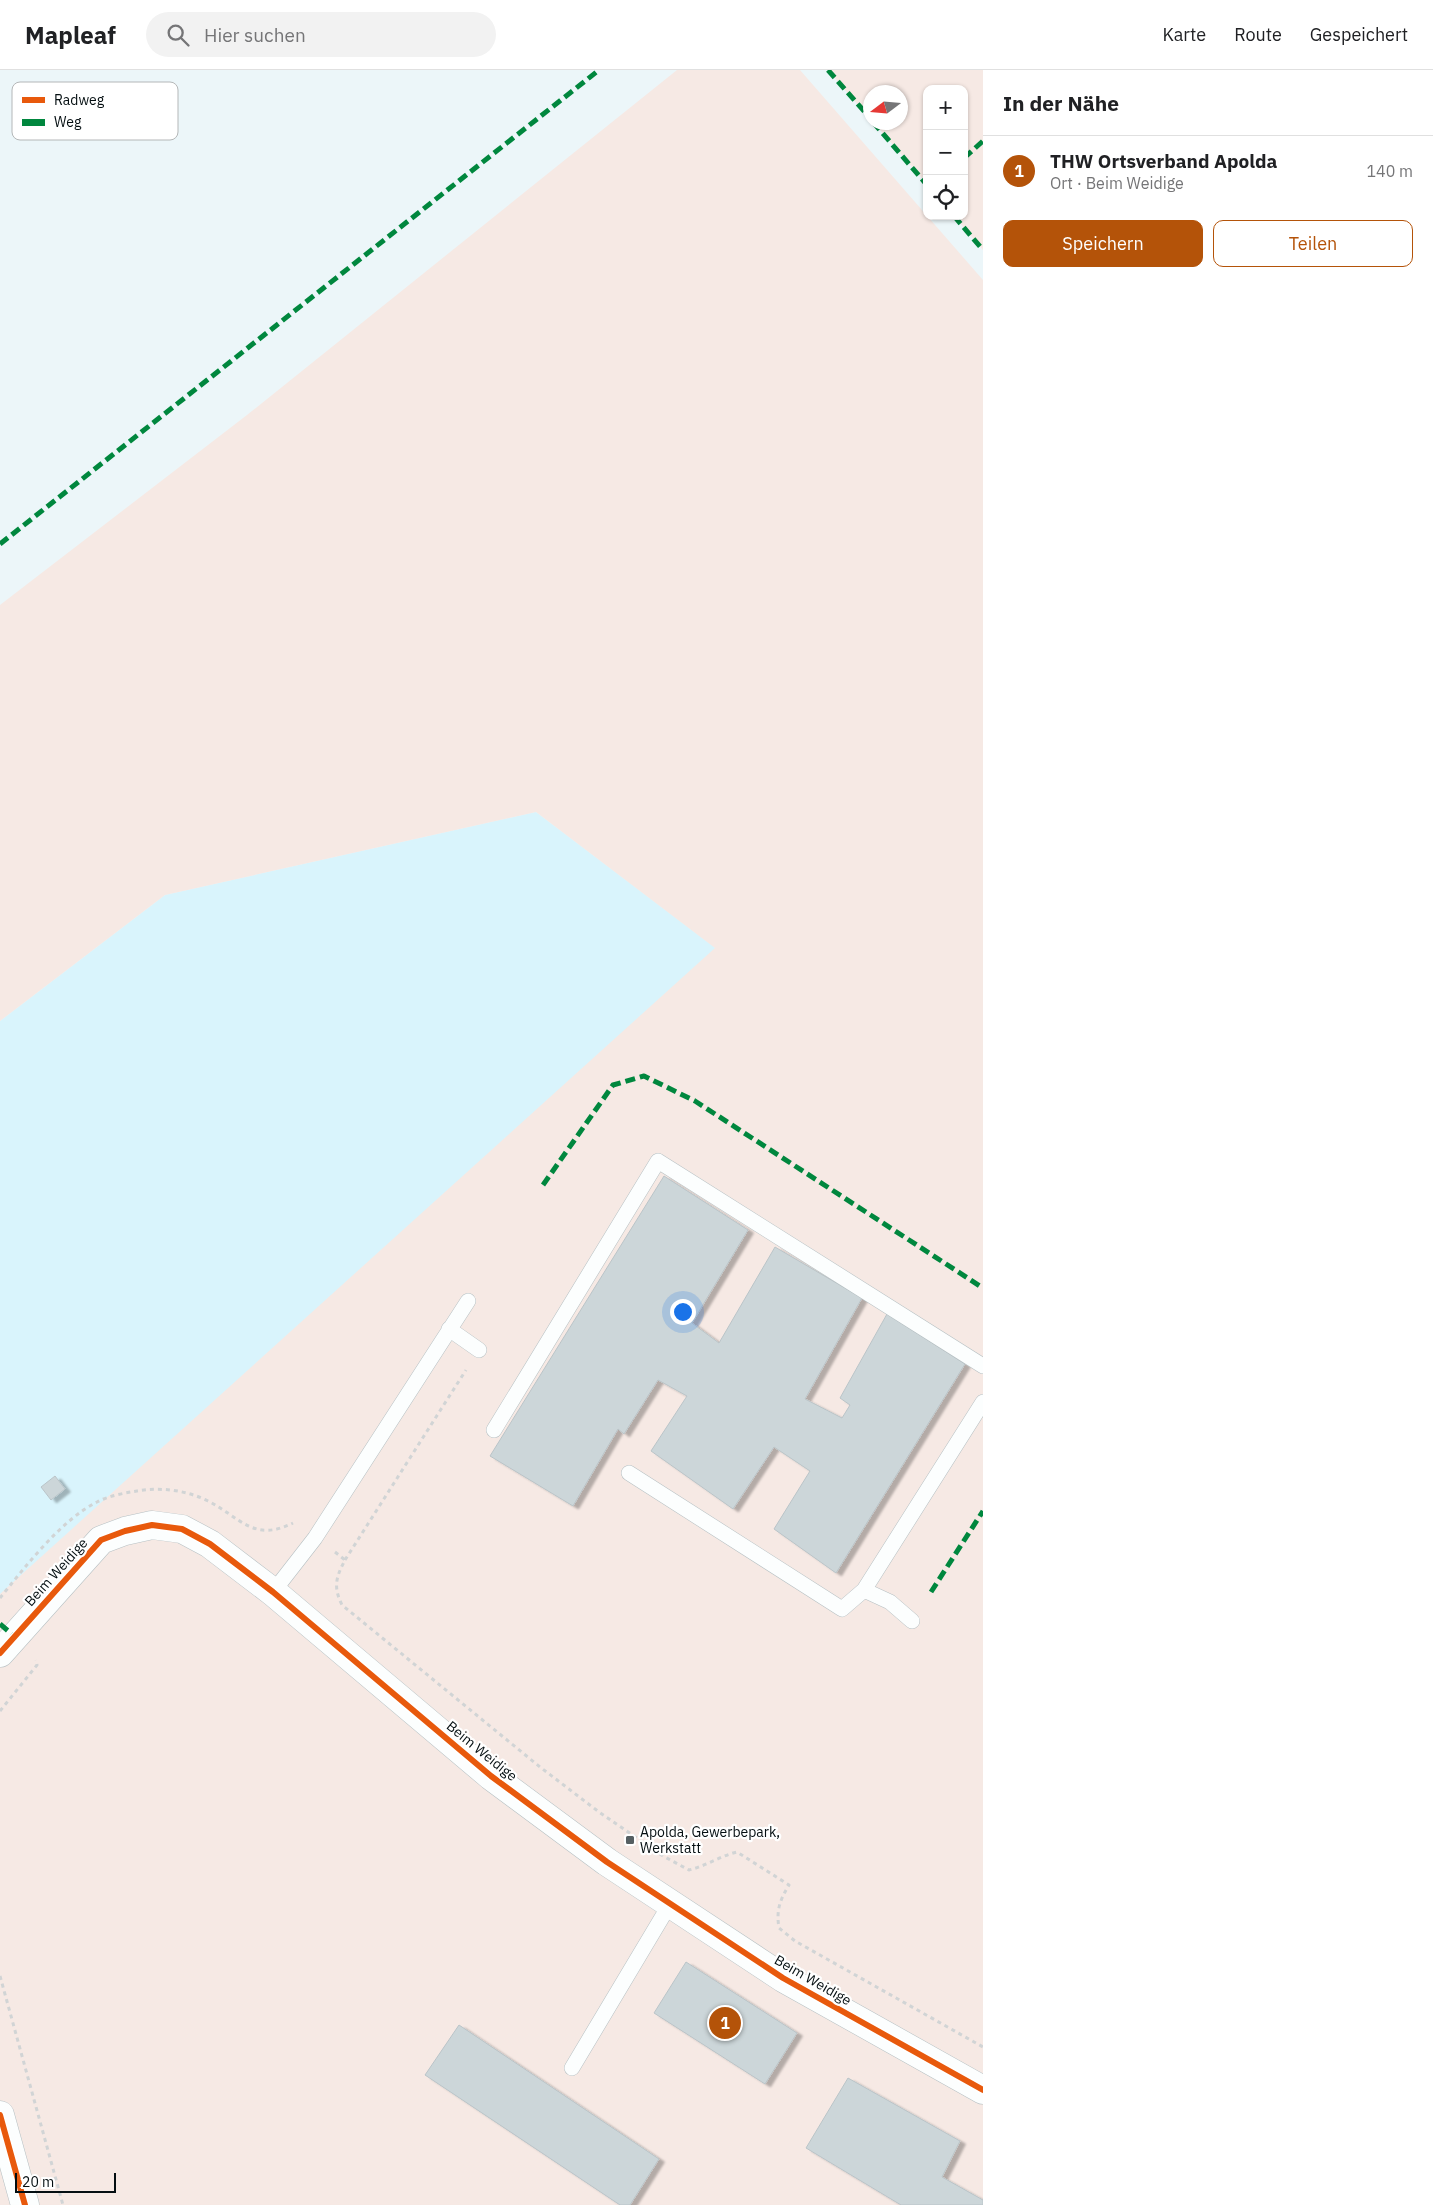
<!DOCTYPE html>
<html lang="de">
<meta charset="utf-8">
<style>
body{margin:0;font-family:"IBM Plex Sans",sans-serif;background:#f2f2f2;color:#202124}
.controls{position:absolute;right:15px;top:15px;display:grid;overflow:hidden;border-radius:10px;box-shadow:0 1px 4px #0004}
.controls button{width:45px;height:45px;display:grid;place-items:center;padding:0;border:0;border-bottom:1px solid #e0e0e0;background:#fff;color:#202124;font:25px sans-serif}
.compass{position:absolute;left:863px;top:15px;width:45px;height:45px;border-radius:50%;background:#fff;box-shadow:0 1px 4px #0004;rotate:254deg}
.scale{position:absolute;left:15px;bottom:12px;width:101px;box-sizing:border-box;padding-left:5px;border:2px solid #040e11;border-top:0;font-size:14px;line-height:18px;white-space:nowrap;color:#040e11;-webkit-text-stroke:4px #fff;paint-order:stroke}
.you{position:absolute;left:682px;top:1241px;width:18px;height:18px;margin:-12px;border:4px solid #fff;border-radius:50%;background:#1a73e8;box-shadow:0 0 0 8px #1a73e833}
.badge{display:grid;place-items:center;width:32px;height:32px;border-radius:50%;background:#b45309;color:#fff;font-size:16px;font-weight:700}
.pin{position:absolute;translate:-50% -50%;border:2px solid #fff;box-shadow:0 1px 5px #0006}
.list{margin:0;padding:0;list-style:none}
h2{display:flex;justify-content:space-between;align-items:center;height:65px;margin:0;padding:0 20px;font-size:21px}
h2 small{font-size:16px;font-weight:400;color:#757577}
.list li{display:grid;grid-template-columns:32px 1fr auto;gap:15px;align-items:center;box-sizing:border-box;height:70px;padding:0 20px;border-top:1px solid #e0e0e0}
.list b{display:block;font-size:19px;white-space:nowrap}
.list p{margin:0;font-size:16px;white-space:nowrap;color:#757577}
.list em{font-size:16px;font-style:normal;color:#757577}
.actions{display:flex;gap:10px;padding:15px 20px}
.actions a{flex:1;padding:11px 0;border:1px solid #b45309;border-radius:10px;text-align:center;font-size:18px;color:#b45309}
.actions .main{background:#b45309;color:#fff}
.icon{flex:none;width:28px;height:28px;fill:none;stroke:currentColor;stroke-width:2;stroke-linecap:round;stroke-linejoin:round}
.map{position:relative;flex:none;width:983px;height:2135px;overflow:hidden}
header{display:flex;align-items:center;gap:30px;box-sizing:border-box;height:70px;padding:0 25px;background:#fff;border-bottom:1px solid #e0e0e0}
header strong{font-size:24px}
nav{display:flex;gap:28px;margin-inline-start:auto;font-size:18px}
.search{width:350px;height:45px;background:#f2f2f2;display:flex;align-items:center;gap:12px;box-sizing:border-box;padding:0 18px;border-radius:28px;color:#757577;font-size:19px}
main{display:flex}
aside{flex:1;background:#fff}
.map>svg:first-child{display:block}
.built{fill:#d9f4fc}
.green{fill:#f6e9e4}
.building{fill:#ccd6d9;stroke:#bac4c8;filter:url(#shadow)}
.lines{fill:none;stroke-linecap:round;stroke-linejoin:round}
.service-casing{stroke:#b6c0c3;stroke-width:16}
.minor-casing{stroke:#b6c0c3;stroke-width:29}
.path{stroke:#d1d4d5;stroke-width:3;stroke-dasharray:4 4;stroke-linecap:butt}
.service{stroke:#fcfefe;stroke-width:15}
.minor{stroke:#fcfefe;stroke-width:28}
.quiet{stroke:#00873e;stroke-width:5;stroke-dasharray:10 5;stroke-linecap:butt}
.cycleway-casing{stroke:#fff;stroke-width:9}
.cycleway{stroke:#e8590c;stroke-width:6}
.poi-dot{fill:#555f62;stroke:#fff;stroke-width:2}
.labels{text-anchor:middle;stroke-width:4.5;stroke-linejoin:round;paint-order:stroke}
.street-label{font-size:14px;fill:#040e11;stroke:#fff}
.poi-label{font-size:14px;fill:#040e11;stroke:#fff;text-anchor:start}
.key{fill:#fff;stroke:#b4b7b8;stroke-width:1}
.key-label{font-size:14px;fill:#040e11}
</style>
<header>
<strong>Mapleaf</strong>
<div class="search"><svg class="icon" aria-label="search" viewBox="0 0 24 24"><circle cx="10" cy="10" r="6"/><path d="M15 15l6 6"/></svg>Hier suchen</div>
<nav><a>Karte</a><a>Route</a><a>Gespeichert</a></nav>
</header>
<main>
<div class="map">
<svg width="983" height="2135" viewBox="0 0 983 2135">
<defs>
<filter id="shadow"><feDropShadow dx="5.5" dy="3" stdDeviation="1" flood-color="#0004"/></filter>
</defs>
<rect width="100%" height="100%" fill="#ecf6f9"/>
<path class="built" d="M 536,742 L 746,901 L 0,2135 L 0,951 L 165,825 Z"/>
<path class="green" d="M 677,0 L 800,0 L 983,210 L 983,2135 L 0,2135 L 0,1524 L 715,878 L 536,742 L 165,825 L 0,951 L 0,535 L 247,345 Z
M 828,0 L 983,0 L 983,180 L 954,146 L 964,146 L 964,19 L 927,19 L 927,114 L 874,53 L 901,52 L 901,22 L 871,22 L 870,49 Z"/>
<path class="building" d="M 664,1106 L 748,1160 L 692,1253 L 719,1273 L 775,1177 L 862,1228 L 805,1329 L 842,1348 L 850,1335 L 840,1328 L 887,1244 L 965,1294 L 836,1503 L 774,1459 L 810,1401 L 774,1377 L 733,1439 L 651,1381 L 687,1326 L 658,1310 L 624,1364 L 618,1359 L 573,1436 L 490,1386 Z
M 55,1406 L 65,1419 L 51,1430 L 41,1417 Z
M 686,1892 L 797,1963 L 765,2014 L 654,1943 Z
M 459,1955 L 659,2089 L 630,2135 L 620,2135 L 425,2005 Z
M 848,2008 L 960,2071 L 942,2107 L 983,2130 L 983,2135 L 901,2135 L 806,2078 Z"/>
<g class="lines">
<defs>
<path id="service" d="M 449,1259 L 479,1280
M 494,1360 L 658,1091 L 983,1296
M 629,1403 L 842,1539 L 864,1520 L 890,1532 L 912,1551
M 864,1520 L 983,1332
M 273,1522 L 315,1468 L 468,1231
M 572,1998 L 670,1834"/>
<path id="minor" d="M 0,1583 L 101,1470 L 125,1461 L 152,1455 L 182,1459 L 210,1474 L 273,1522 L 491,1706 L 607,1792 L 783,1908 L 983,2020
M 0,2045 L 25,2135"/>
</defs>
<use href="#service" class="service-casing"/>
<use href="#minor" class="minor-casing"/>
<path class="path" d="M 335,1482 L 345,1490 C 336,1507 333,1517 342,1535 L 540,1697 L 599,1742 L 663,1786 L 689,1800 C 706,1796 720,1786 737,1782 L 789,1815 C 780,1830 776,1840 779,1858 L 795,1871 L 983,1977
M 345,1490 L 466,1300
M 0,1528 C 25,1497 61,1450 97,1432 C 108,1426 124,1423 137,1421 C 161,1417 186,1420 208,1431 C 240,1447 253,1473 293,1453
M 0,1641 L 37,1595 L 36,1590
M 0,1906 L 63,2135"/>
<use href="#service" class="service"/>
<use href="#minor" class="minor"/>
<path class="quiet" d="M 828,0 L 871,49
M 873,52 L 927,115
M 964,88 L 983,71
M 954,146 L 983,180
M 0,474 L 599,0
M 543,1115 L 613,1015 L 644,1006 L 695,1031 L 983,1218
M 931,1522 L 983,1441
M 0,1554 L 14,1566"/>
<defs>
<path id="cycleway" d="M 0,1583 L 101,1470 L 125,1461 L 152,1455 L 182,1459 L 210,1474 L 273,1522 L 491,1706 L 607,1792 L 783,1908 L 983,2020
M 0,2045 L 25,2135"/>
</defs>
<use href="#cycleway" class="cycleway-casing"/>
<use href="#cycleway" class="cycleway"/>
</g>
<rect class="poi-dot" x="625" y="1765" width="10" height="10" rx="2.5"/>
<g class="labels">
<g class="street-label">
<text transform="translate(56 1502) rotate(-48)" y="5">Beim Weidige</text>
<text transform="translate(482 1681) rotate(39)" y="5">Beim Weidige</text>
<text transform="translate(813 1910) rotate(30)" y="5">Beim Weidige</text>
</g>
<g class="poi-label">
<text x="640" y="1767">Apolda, Gewerbepark,<tspan x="640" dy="16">Werkstatt</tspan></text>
</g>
</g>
<rect x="12" y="12" width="166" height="58" rx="8" class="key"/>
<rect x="22" y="27" width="23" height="6" fill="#e8590c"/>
<rect x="22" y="49" width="23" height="7" fill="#00873e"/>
<g class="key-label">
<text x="54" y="35">Radweg</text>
<text x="54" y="57">Weg</text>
</g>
</svg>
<div class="controls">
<button>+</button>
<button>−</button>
<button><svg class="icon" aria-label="locate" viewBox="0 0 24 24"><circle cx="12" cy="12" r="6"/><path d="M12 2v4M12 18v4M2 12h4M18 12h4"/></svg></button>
</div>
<svg class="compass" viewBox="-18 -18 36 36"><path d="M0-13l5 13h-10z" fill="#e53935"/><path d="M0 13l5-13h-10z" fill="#757577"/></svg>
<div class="scale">20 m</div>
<div class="you"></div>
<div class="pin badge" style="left:725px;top:1953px">1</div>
</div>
<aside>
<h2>In der Nähe<small></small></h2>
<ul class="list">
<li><span class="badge">1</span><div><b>THW Ortsverband Apolda</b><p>Ort · Beim Weidige</p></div><em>140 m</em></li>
</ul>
<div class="actions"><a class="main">Speichern</a><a>Teilen</a></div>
</aside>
</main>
